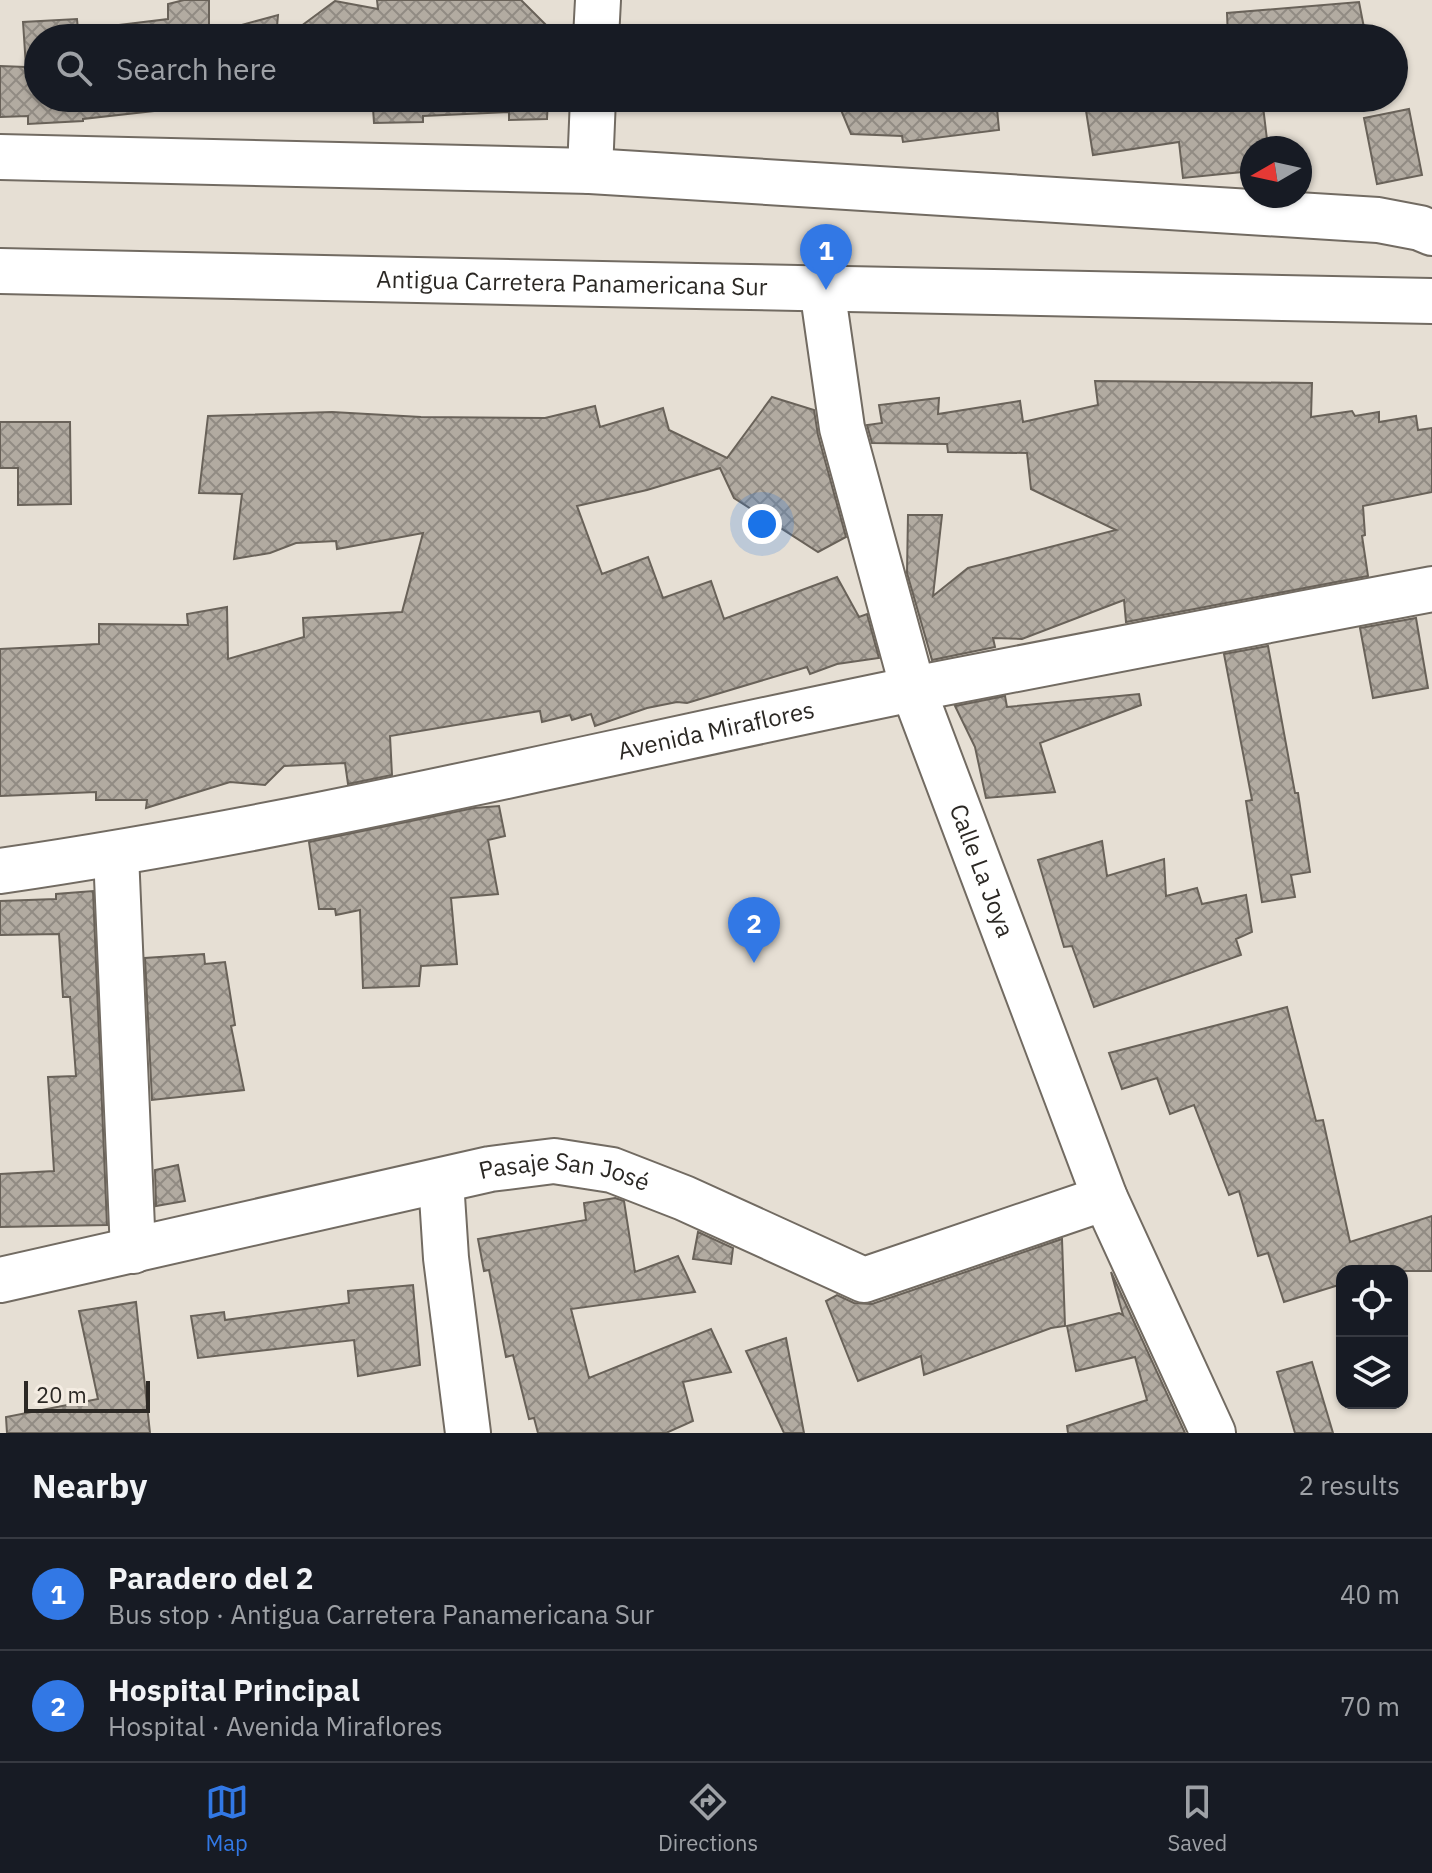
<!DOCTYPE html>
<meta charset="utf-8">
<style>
body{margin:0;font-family:"IBM Plex Sans",sans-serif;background:#242831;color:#f1f3f6}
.controls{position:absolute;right:24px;bottom:24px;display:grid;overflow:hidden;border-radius:16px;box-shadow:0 2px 6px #0004}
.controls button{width:72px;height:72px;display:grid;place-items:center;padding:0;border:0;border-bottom:2px solid #363941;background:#171b24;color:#f1f3f6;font:40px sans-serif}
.compass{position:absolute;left:1240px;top:136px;width:72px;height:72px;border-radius:50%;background:#171b24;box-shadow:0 2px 6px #0004;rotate:261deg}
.scale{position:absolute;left:24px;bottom:20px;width:126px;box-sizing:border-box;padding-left:8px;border:4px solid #2b2824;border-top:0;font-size:22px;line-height:28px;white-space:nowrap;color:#2b2824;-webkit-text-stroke:6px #f4ece2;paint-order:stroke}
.you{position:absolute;left:762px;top:524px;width:28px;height:28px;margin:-20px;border:6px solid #fff;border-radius:50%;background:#1a73e8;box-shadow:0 0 0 12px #1a73e833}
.badge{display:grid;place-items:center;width:52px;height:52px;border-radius:50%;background:#3278e5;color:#fff;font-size:26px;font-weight:700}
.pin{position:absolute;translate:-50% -66px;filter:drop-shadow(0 2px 4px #0008)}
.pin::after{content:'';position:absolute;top:42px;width:28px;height:24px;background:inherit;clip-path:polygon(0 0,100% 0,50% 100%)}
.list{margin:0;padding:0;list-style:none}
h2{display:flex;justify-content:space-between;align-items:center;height:104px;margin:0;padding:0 32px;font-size:34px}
h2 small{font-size:26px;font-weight:400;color:#9ea1a6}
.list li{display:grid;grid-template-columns:52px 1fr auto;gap:24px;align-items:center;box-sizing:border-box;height:112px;padding:0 32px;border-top:2px solid #363941}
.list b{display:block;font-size:30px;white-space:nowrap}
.list p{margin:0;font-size:26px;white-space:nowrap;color:#9ea1a6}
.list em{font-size:26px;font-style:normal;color:#9ea1a6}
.icon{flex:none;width:44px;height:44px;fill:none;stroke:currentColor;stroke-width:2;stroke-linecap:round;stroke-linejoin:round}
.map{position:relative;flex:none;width:1432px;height:1433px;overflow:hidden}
.search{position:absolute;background:#171b24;box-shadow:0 2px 6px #0004;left:24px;right:24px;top:24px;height:88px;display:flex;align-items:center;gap:20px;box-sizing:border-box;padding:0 28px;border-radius:44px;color:#9ea1a6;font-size:30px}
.sheet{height:328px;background:#171b24}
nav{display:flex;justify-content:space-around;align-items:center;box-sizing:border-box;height:112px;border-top:2px solid #363941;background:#171b24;font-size:22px;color:#9ea1a6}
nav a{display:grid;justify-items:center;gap:4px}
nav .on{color:#3278e5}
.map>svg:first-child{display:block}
.building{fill:url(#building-cross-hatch);stroke:#696259;stroke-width:2}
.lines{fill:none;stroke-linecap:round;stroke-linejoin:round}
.minor-casing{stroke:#726b62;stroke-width:48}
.highway-casing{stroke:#726b62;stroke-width:48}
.minor{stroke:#fff;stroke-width:44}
.highway{stroke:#fff;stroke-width:44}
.labels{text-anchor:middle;stroke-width:7;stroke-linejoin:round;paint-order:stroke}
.street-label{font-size:24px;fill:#2b2824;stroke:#f4ece2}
</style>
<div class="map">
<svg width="1432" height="1433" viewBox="0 0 1432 1433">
<defs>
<pattern id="building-cross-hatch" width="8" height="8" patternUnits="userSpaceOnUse" patternTransform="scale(2)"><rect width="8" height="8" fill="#b2aba1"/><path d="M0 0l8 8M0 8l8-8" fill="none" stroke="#918b83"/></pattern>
</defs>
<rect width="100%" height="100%" fill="#e6dfd4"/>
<path class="building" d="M 184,0 L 209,0 L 209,34 L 278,15 L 276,38 L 38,38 L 38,98 L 548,98 L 547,119 L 509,120 L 509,112 L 423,116 L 423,122 L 374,123 L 373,108 L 278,110 L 190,107 L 83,119 L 83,121 L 28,124 L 28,116 L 0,117 L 0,66 L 26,67 L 23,22 L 77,19 L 78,30 L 168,19 L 168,4 Z
M 377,0 L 521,0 L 553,32 L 553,38 L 285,38 L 335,1 L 378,9 Z
M 1359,2 L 1366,38 L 1228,38 L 1227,13 Z
M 836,98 L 996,98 L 999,130 L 903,142 L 902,136 L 851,134 Z
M 1084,98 L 1262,98 L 1268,148 L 1252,148 L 1252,171 L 1183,178 L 1179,142 L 1093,155 Z
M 1409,109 L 1422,175 L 1377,184 L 1364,118 Z
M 1095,381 L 1312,383 L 1311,417 L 1352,411 L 1355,416 L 1379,412 L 1379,422 L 1416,416 L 1418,430 L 1432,428 L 1432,492 L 1363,506 L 1365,535 L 1362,536 L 1368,576 L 1126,622 L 1124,600 L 1022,639 L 993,638 L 995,647 L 932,660 L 907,573 L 908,515 L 942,515 L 933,596 L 968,568 L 1116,530 L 1031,489 L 1027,453 L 948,452 L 947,444 L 872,443 L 867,425 L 882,423 L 879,405 L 939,398 L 938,414 L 1020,401 L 1023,422 L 1098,405 Z
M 772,397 L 814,410 L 818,435 L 846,537 L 818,552 L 734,498 L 720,468 L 647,490 L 577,506 L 602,574 L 648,557 L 663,598 L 711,581 L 724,619 L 837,577 L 859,617 L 867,614 L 879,658 L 837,664 L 810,674 L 807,667 L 687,703 L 677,702 L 647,708 L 595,726 L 591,714 L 572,720 L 570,715 L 542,722 L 540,711 L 390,736 L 392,775 L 348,784 L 345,763 L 284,766 L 265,785 L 230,782 L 146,808 L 147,800 L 96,800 L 96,792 L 0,796 L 0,649 L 99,644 L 99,624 L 188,625 L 187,614 L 227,607 L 228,659 L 304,637 L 303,618 L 402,612 L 423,533 L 337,549 L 336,541 L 296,543 L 270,553 L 234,559 L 242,494 L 199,493 L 208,416 L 332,412 L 421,417 L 545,418 L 595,406 L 600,427 L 663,408 L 669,430 L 727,458 Z
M 0,422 L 70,422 L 71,504 L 18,505 L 18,468 L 0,468 Z
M 1416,618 L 1428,688 L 1373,698 L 1360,628 Z
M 1268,646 L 1295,793 L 1298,793 L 1310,872 L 1291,875 L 1295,897 L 1262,902 L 1246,801 L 1252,800 L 1224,654 Z
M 1139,694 L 1141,705 L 1040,743 L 1055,792 L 986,798 L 975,747 L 955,706 L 1005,696 L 1007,707 Z
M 499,806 L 505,836 L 488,840 L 498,894 L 451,898 L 457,964 L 421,966 L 419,986 L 363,988 L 360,910 L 336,915 L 335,909 L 319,909 L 309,842 L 474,808 Z
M 1102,841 L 1107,876 L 1164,859 L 1166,896 L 1197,888 L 1202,904 L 1246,895 L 1252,932 L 1236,939 L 1241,955 L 1094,1007 L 1072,946 L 1064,947 L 1038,860 Z
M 93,891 L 107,1225 L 0,1227 L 0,1174 L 54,1171 L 48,1077 L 76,1076 L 70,997 L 63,997 L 59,934 L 0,935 L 0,901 L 56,899 L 56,894 Z
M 204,954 L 205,964 L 225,962 L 235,1025 L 231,1026 L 244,1090 L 152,1100 L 145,958 Z
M 1287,1007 L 1316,1121 L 1323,1120 L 1350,1242 L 1432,1216 L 1432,1271 L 1342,1271 L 1342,1284 L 1284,1302 L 1268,1253 L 1258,1256 L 1239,1191 L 1229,1195 L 1194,1105 L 1170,1114 L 1157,1078 L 1122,1089 L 1109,1053 Z
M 178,1165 L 185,1201 L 156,1206 L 155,1170 Z
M 615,1198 L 624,1201 L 635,1272 L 678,1256 L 695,1292 L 571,1309 L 589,1378 L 711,1329 L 731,1372 L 683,1382 L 693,1421 L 666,1433 L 538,1433 L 534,1418 L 529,1419 L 513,1355 L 506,1357 L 489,1270 L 484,1271 L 478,1239 L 586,1220 L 584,1203 Z
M 698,1232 L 733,1248 L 731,1264 L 693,1259 Z
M 1062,1239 L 1065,1326 L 1051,1328 L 924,1375 L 921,1356 L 858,1381 L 826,1301 L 837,1295 L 854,1303 L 872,1304 Z
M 1111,1272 L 1185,1433 L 1068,1433 L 1067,1426 L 1147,1400 L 1135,1357 L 1076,1371 L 1067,1326 L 1119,1313 L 1123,1315 Z
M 413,1285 L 420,1365 L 358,1376 L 354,1340 L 198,1358 L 191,1316 L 224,1312 L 225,1320 L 349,1303 L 348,1291 Z
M 136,1302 L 150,1433 L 7,1433 L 6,1417 L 98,1399 L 79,1311 Z
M 786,1338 L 804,1433 L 784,1433 L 746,1351 Z
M 1312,1362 L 1333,1433 L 1295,1433 L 1277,1372 Z"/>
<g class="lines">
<defs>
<g id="minor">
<path d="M 596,38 L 598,0"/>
<path d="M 0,157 L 590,171 L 1378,220 L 1420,228 L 1432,233"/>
<path d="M 590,171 L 593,98"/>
<path id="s1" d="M 822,288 L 842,428 L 913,689 L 1105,1198 L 1213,1433"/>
<path d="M 116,854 L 133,1251"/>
<path id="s2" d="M 0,871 C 308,826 609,751 913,689 C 1086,654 1259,622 1432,589"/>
<path d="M 441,1181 L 446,1258 L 468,1433"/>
<path id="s3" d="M 0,1280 L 490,1169 L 554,1161 L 612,1170 L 684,1198 L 864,1280 L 1105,1198"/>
</g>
<g id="highway">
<path id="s4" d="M 0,271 C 477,283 955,290 1432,301"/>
</g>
</defs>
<use href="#minor" class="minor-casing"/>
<use href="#highway" class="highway-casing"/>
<use href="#minor" class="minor"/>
<use href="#highway" class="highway"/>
</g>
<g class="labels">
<g class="street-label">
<text dy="8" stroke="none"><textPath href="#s4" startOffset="572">Antigua Carretera Panamericana Sur</textPath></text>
<text dy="8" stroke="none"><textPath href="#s2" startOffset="730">Avenida Miraflores</textPath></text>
<text dy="8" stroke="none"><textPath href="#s1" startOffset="606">Calle La Joya</textPath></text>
<text dy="8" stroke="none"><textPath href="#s3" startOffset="578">Pasaje San José</textPath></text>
</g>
</g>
</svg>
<div class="controls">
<button><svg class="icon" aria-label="locate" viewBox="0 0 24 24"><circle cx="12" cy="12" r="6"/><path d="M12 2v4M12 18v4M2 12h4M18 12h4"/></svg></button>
<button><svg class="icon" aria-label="layers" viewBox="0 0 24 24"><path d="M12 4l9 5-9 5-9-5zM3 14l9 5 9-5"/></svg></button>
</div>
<svg class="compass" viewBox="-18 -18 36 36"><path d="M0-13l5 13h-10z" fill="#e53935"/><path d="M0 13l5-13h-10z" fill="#9ea1a6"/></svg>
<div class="scale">20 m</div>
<div class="you"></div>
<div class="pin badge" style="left:826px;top:290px">1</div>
<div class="pin badge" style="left:754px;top:963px">2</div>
<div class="search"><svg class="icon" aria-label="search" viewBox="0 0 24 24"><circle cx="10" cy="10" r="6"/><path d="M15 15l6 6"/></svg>Search here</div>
</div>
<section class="sheet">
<h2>Nearby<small>2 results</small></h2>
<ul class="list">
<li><span class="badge">1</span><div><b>Paradero del 2</b><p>Bus stop · Antigua Carretera Panamericana Sur</p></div><em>40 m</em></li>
<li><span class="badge">2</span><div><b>Hospital Principal</b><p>Hospital · Avenida Miraflores</p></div><em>70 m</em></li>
</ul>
</section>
<nav>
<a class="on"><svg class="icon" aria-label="map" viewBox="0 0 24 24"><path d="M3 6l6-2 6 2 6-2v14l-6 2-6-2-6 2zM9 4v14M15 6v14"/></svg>Map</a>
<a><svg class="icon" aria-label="directions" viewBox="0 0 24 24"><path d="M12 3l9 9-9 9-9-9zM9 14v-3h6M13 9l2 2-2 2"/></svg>Directions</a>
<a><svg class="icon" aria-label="saved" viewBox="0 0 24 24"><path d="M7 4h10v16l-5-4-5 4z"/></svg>Saved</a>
</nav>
